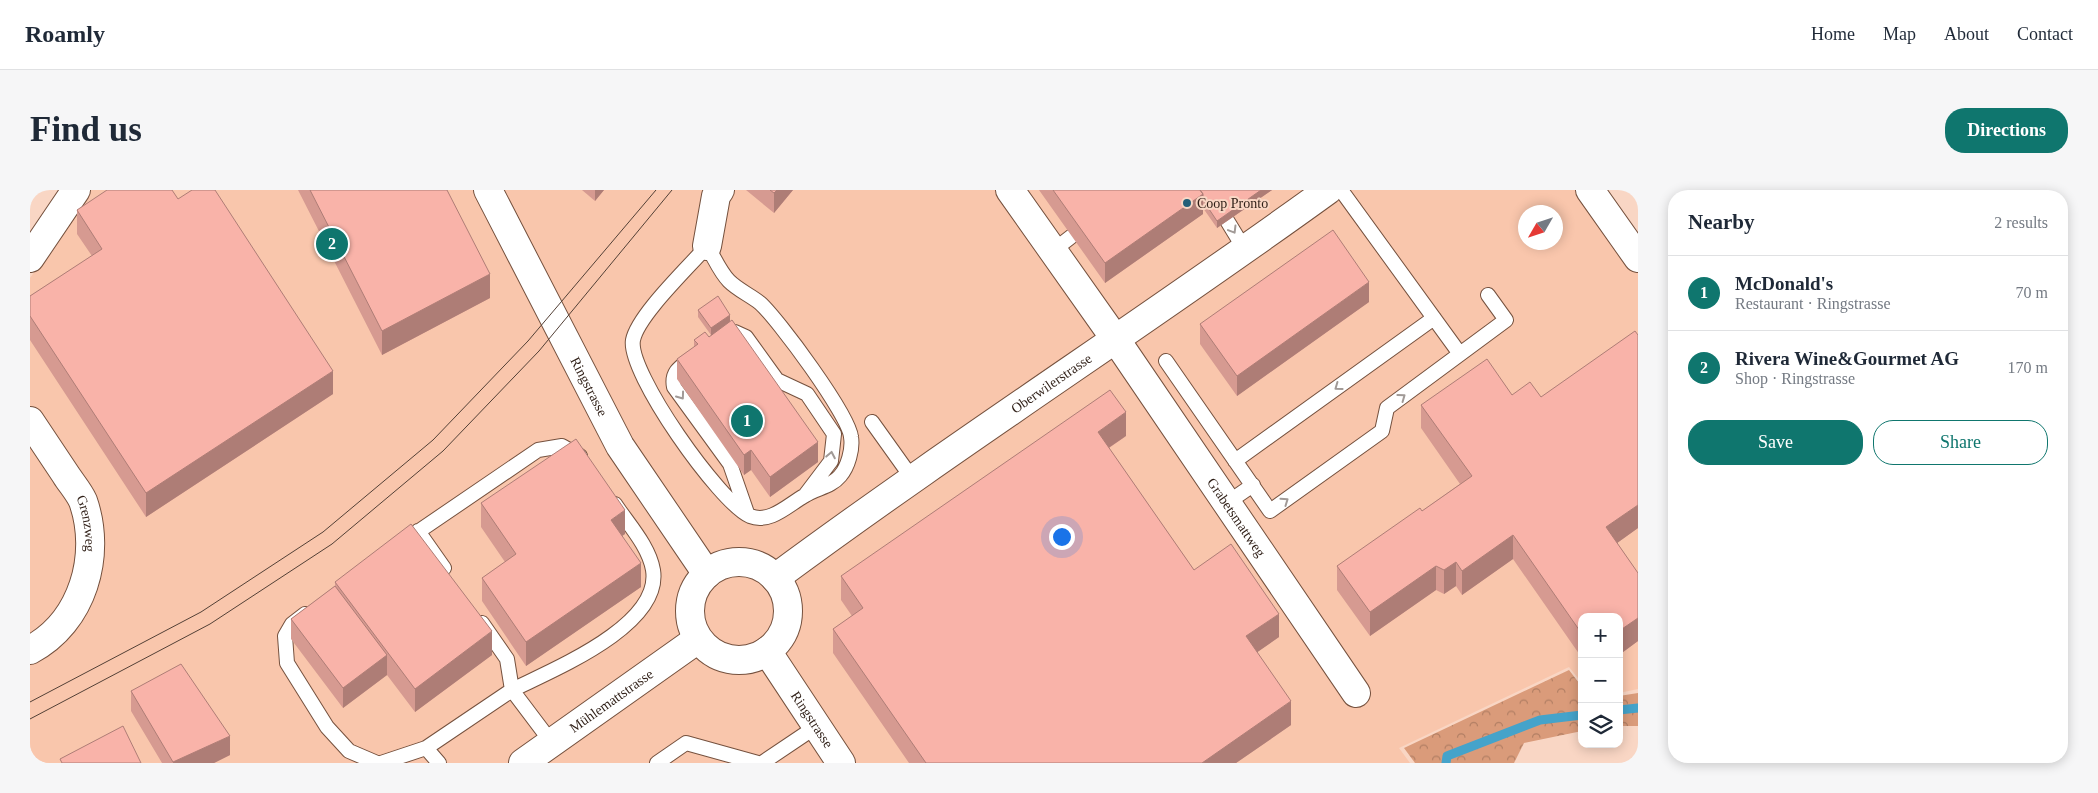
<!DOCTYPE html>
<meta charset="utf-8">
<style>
body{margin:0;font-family:"Times New Roman",serif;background:#f6f6f7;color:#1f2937}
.controls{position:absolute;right:15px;bottom:15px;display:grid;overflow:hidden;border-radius:10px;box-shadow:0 2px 12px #0003}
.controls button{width:45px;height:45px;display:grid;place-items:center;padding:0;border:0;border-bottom:1px solid #e0e1e3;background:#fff;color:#1f2937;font:25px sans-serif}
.compass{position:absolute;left:1488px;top:15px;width:45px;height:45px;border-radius:50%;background:#fff;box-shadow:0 2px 12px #0003;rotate:231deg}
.you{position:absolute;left:1031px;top:346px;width:18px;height:18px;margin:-12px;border:4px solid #fff;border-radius:50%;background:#1a73e8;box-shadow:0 0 0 8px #1a73e833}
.badge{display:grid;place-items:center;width:32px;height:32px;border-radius:50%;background:#0f766e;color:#fff;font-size:16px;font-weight:700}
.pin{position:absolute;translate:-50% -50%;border:2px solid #fff;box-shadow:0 1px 5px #0006}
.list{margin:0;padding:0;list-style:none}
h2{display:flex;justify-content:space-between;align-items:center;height:65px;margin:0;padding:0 20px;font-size:21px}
h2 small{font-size:16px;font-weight:400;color:#747a83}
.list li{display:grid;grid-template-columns:32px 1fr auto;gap:15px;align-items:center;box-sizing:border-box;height:75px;padding:0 20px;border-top:1px solid #e0e1e3}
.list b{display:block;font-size:19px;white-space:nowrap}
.list p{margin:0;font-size:16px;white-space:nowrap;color:#747a83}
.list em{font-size:16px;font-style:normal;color:#747a83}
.actions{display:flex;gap:10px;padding:15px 20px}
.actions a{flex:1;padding:11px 0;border:1px solid #0f766e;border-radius:20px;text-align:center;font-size:18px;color:#0f766e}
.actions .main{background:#0f766e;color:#fff}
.icon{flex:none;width:28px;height:28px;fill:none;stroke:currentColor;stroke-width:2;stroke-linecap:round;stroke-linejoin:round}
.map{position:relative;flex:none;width:1608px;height:573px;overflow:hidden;border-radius:20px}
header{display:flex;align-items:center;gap:30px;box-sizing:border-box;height:70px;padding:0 25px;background:#fff;border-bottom:1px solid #e0e1e3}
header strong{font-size:24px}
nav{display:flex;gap:28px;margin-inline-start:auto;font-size:18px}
.intro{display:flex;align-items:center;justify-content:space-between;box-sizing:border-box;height:120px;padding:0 30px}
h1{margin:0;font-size:35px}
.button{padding:12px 22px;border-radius:20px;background:#0f766e;color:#fff;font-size:18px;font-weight:700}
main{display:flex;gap:30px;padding:0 30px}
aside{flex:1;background:#fff;border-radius:20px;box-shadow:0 2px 12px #0003}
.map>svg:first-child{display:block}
.built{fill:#f9c6ac;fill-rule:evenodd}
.forest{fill:url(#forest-crowns)}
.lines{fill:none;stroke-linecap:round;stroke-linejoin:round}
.stream{stroke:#45a3ca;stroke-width:9}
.service-casing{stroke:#75513e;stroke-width:16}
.minor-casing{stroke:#75513e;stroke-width:30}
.secondary-casing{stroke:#75513e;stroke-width:30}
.service{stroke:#fff;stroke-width:14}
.minor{stroke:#fff;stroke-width:28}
.secondary{stroke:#fff;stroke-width:28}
.tram{stroke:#534036;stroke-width:1}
.wall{fill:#d69a91}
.shaded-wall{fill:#ae7d76}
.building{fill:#f9b3a9;stroke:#ae7d76}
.oneway{stroke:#a19a97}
.poi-dot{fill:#245f78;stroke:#f9d6c4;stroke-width:2}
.labels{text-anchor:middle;stroke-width:4;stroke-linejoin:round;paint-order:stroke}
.poi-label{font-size:14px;fill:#2f1f17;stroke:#f9d6c4;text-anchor:start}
.street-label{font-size:14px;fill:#2f1f17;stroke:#f9d6c4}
</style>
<header>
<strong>Roamly</strong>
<nav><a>Home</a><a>Map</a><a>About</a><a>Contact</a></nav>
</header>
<div class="intro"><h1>Find us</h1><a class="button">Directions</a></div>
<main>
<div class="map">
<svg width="1608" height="573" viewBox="0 0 1608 573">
<defs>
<pattern id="forest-crowns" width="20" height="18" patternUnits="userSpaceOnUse" patternTransform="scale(1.25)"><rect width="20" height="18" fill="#da9b7a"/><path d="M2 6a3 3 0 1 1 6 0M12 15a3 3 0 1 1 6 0" fill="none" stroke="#b17e63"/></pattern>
</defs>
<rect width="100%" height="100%" fill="#f9d6c4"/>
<path class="built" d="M 61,0 L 1557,0 L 1608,77 L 1608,499 L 1589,503 L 1589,427 L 1552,427 L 1552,493 L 1539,477 L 1369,558 L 1380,573 L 0,573 L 0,88 ZM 1496,22 L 1526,22 L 1526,52 L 1496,52 Z"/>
<path class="forest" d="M 1539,480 L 1552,497 L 1552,541 L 1494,553 L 1484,573 L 1385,573 L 1374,558 Z
M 1608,503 L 1608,536 L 1589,536 L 1589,506 Z"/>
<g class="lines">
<path class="stream" d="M 1589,520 L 1608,518
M 1416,573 L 1417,566 L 1510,530 L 1552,525"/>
<defs>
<path id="service" d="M 1311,0 L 1430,164
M 677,56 C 684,67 690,82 699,91 C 708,100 720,105 730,113 C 748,129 819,225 821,247 C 823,259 818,277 810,286 C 801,297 786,298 774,306 C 758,315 740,334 720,326 C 690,313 597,182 603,150 C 608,125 659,77 677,56 Z
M 1024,60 L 1042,46
M 1215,60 L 1190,19 L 1218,0
M 695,144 L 705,142 L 716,147 L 747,190 L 777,204 L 804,244 L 801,271 L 776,304
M 661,169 C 650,177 641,182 644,197 L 700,274 L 717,323
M 1136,171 L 1240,321 L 1352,241 L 1357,218 L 1476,130 L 1458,105
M 842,232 L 882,288
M 1205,271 L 1404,128
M 1197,313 L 1223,295
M 388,341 L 414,378
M 373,352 L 508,260 L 532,256 L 550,266
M 275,424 L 262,434 L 255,446 L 257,473 L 297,537 L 319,561 L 347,573
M 522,553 L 482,500 C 522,480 632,436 623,380 C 619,356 598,334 585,314
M 396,558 L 482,500 L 477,469 L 452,433
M 351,573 L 396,558 L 409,573
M 627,573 L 656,553 L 728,573
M 732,573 L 787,536"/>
<g id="minor">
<path id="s1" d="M 458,0 L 590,256 L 677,384"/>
<path id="s2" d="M 980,0 L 1086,150 L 1326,503"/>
<path d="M 1560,0 L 1608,68"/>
<path d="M 677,56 L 686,6 L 690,0"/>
<path d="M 0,68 L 46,0"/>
<path id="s3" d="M 0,231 C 12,249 24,267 36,285 C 41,293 49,302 53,311 C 72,365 53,432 0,460"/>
<path id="s4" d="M 737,461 L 811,573"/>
</g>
<g id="secondary">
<circle cx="709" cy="421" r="49"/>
<path id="s5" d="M 745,388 C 926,254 1116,132 1298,0"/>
<path id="s6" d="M 493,573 L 668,449"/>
</g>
</defs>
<use href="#service" class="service-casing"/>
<use href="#minor" class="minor-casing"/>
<use href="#secondary" class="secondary-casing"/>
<use href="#service" class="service"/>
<use href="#minor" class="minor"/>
<use href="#secondary" class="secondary"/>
<path class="tram" d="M 0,512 L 171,422 L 293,342 L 403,250 L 498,151 L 626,0
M 0,529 L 180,434 L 302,354 L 413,261 L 509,161 L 642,0"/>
</g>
<path class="wall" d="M 268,0 L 417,0 L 460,108 L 352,165 Z
M 552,0 L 574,0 L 565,11 Z
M 716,0 L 763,0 L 744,23 Z
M 1009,0 L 1242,0 L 1187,38 L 1173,18 L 1173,24 L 1075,93 Z
M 148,9 L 303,204 L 116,327 L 0,150 L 0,106 L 62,66 L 47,44 L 47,20 Z
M 1339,112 L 1207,206 L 1170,154 L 1170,134 Z
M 668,120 L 700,132 L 788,272 L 740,307 L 721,280 L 714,285 L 647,189 L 647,169 L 664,157 L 664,150 L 679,147 L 681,145 L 668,127 Z
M 1482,205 L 1608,338 L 1587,353 L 1608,383 L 1608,451 L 1589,465 L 1589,427 L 1552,427 L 1552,468 L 1483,369 L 1432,405 L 1426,396 L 1414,404 L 1406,400 L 1340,446 L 1307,400 L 1307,376 L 1392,321 L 1430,294 L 1391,238 L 1391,215 Z
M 1096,246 L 1079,258 L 1164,380 L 1249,447 L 1227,462 L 1261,535 L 1206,573 L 879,573 L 803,463 L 803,439 L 822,426 L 811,410 L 811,386 Z
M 451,313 L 595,344 L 592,346 L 611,397 L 496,476 L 452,411 L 452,388 L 475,372 L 451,337 Z
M 305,392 L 462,465 L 385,522 L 357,485 L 313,518 L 261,449 L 261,429 L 305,396 Z
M 101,501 L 200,565 L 184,573 L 132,573 L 101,521 Z"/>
<path class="shaded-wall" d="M 565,0 L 574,0 L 565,11 Z
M 747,0 L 763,0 L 744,23 L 744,3 Z
M 1231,0 L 1242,0 L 1187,38 L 1187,31 Z
M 1173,4 L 1173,24 L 1075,93 L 1075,73 Z
M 460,84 L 460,108 L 352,165 L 352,141 Z
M 1339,92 L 1339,112 L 1207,206 L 1207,186 Z
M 700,125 L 700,132 L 681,146 L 681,138 Z
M 303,181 L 303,204 L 116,327 L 116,303 Z
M 1096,222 L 1096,246 L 1068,265 L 1068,242 Z
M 788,252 L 788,272 L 740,307 L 740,287 Z
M 721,260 L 721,280 L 714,285 L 714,265 Z
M 1608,315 L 1608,338 L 1576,361 L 1576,337 Z
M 595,320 L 595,344 L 581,353 L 581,330 Z
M 1483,345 L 1483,369 L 1432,405 L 1432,381 Z
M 1426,372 L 1426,396 L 1414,404 L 1414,380 Z
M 611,373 L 611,397 L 496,476 L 496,452 Z
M 1406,376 L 1406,400 L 1340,446 L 1340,422 Z
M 1249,424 L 1249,447 L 1216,470 L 1216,446 Z
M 1608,428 L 1608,451 L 1589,465 L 1589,441 Z
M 462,441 L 462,465 L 385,522 L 385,499 Z
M 357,465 L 357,485 L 313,518 L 313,498 Z
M 1261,511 L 1261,535 L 1206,573 L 1172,573 Z
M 200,546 L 200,565 L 184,573 L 143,573 L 143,572 Z"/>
<path class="building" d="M 77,0 L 142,0 L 148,9 L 162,0 L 185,0 L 303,181 L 116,303 L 0,126 L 0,106 L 72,59 L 47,20 Z
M 280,0 L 417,0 L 460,84 L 352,141 Z
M 740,0 L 747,0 L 744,3 Z
M 1023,0 L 1170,0 L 1173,4 L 1075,73 Z
M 1170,0 L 1231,0 L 1187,31 L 1173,10 L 1173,4 Z
M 1303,40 L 1339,92 L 1207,186 L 1170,134 Z
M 688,106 L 700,125 L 681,138 L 668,120 Z
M 702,130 L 788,252 L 740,287 L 721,260 L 714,265 L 647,169 L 668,154 L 664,150 L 675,142 L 679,147 Z
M 1605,141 L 1608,145 L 1608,315 L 1576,337 L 1608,383 L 1608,428 L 1589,441 L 1589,427 L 1552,427 L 1552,444 L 1483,345 L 1432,381 L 1426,372 L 1414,380 L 1406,376 L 1340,422 L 1307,376 L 1390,318 L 1392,321 L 1442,286 L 1391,215 L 1457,169 L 1482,205 L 1500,192 L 1511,207 Z
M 1080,200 L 1096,222 L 1068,242 L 1164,380 L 1201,354 L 1249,424 L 1216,446 L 1261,511 L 1172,573 L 896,573 L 803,439 L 833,418 L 811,386 Z
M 546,249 L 595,320 L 581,330 L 611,373 L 496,452 L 452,388 L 486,364 L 451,313 Z
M 381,334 L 462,441 L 385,499 L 305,392 Z
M 305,396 L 357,465 L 313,498 L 261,429 Z
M 151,474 L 200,546 L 143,572 L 101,501 Z
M 93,536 L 111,573 L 32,573 L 30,569 Z"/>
<defs><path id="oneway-chevron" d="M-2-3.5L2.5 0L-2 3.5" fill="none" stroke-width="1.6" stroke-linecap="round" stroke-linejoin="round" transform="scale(1.25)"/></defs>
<g class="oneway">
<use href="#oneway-chevron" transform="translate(1203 40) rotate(59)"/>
<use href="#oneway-chevron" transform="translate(1308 197) rotate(144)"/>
<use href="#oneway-chevron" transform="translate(651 206) rotate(54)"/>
<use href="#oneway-chevron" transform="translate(1372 207) rotate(-36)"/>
<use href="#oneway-chevron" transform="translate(801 265) rotate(-79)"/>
<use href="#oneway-chevron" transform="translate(1255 311) rotate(-35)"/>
</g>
<circle class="poi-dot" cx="1157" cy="13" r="5"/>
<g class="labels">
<g class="poi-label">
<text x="1167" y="18">Coop Pronto</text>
</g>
<g class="street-label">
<text dy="5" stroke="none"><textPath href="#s5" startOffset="338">Oberwilerstrasse</textPath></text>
<text dy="5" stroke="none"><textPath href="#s1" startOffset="221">Ringstrasse</textPath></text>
<text dy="5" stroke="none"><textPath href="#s2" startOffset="398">Grabetsmattweg</textPath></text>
<text dy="5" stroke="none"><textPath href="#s3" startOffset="119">Grenzweg</textPath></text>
<text dy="5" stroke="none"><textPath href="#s6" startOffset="108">Mühlemattstrasse</textPath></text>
<text dy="5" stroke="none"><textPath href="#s4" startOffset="82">Ringstrasse</textPath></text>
</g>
</g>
</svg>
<div class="controls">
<button>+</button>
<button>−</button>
<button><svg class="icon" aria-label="layers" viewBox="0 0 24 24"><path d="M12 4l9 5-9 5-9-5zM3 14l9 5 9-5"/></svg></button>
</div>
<svg class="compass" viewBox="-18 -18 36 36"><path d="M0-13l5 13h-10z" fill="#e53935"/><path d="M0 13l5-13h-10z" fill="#747a83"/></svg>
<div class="you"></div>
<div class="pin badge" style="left:717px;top:231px">1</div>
<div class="pin badge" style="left:302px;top:54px">2</div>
</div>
<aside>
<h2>Nearby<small>2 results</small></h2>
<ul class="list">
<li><span class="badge">1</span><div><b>McDonald's</b><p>Restaurant · Ringstrasse</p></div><em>70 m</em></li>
<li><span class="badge">2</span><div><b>Rivera Wine&amp;Gourmet AG</b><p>Shop · Ringstrasse</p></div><em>170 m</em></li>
</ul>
<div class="actions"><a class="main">Save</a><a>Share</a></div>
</aside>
</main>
